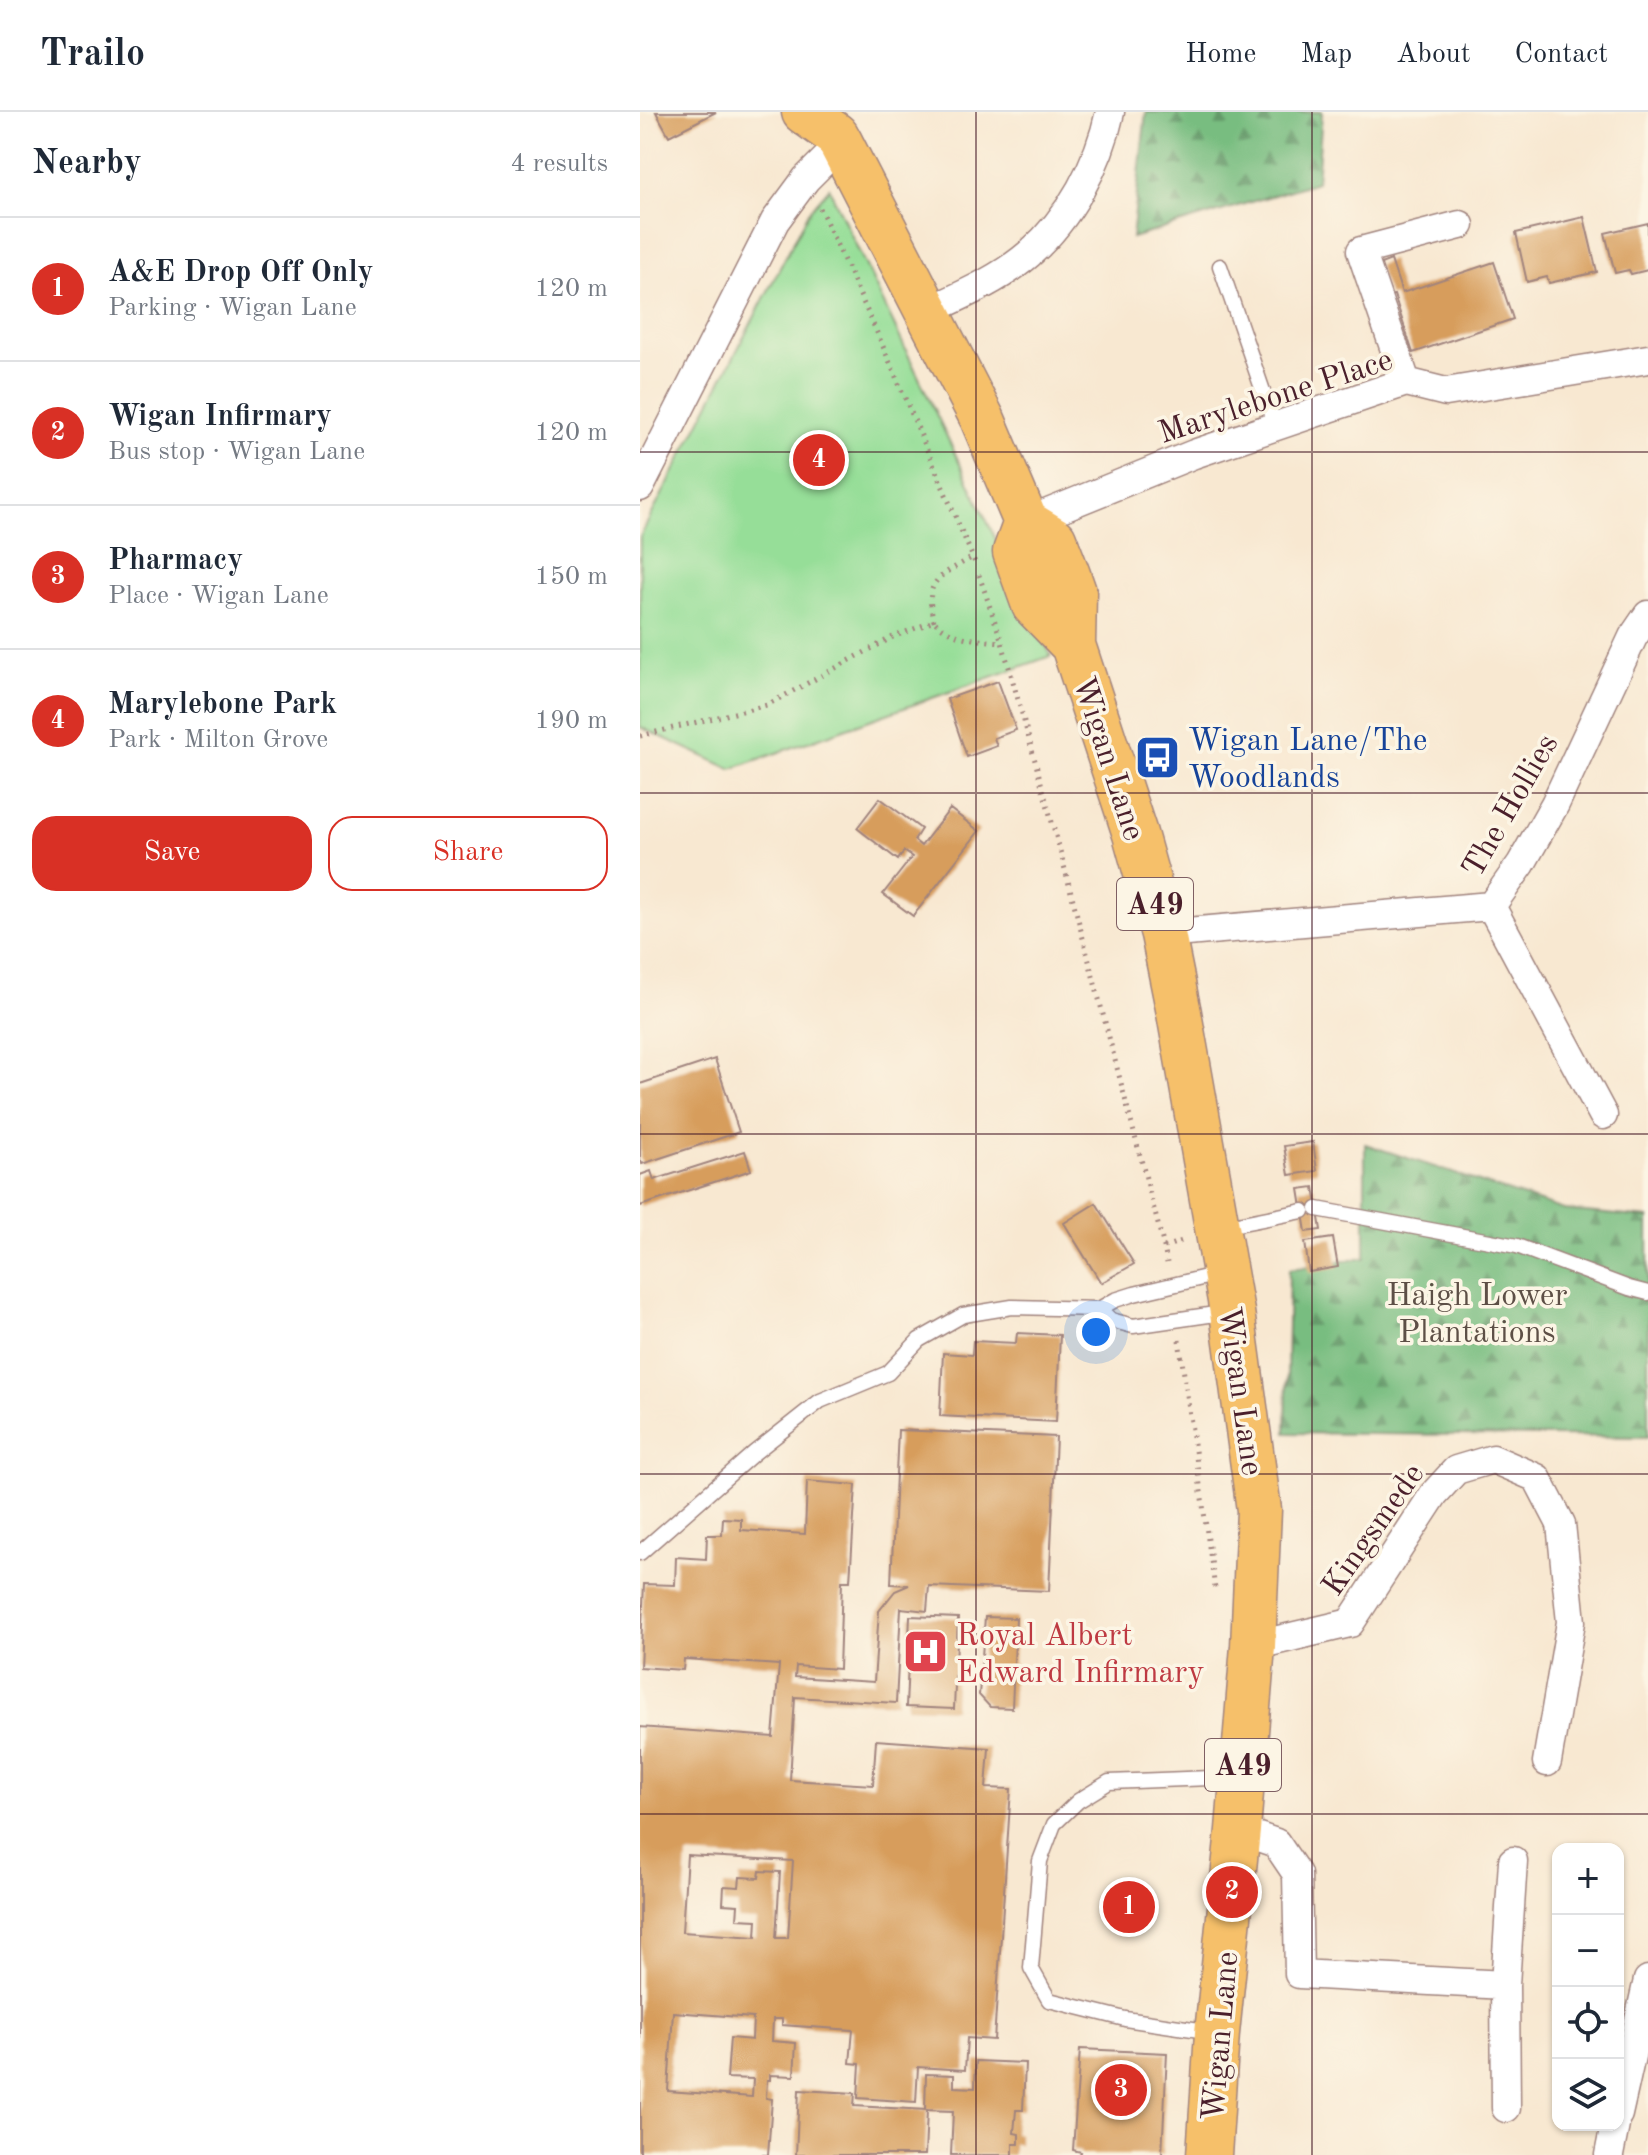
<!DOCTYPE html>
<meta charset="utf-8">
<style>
body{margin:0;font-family:"Old Standard TT",serif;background:#f6f6f7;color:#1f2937}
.controls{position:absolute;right:24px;bottom:24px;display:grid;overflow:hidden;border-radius:16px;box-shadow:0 2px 6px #0004}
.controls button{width:72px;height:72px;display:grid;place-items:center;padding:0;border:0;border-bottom:2px solid #e0e1e3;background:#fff;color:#1f2937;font:40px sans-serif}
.you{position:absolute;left:456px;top:1220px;width:28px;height:28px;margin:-20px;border:6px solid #fff;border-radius:50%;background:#1a73e8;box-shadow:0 0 0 12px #1a73e833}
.badge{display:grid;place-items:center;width:52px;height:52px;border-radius:50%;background:#d93025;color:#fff;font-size:26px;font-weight:700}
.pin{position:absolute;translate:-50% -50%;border:4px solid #fff;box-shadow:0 2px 8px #0006}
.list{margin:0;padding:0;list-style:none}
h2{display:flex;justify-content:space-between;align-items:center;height:104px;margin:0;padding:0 32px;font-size:34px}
h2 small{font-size:26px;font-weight:400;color:#747a83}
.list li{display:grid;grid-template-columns:52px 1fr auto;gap:24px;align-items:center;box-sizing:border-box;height:144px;padding:0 32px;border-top:2px solid #e0e1e3}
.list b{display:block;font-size:30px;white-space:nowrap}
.list p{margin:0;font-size:26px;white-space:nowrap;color:#747a83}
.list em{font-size:26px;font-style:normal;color:#747a83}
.actions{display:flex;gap:16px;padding:24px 32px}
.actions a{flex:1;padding:18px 0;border:2px solid #d93025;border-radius:24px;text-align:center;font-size:28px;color:#d93025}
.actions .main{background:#d93025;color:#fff}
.icon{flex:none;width:44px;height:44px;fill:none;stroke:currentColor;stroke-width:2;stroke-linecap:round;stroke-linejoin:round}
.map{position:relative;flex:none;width:1008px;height:2043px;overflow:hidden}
header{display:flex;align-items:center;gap:48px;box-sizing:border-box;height:112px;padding:0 40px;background:#fff;border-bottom:2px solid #e0e1e3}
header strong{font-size:38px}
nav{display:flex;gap:44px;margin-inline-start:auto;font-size:28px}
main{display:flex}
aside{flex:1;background:#fff}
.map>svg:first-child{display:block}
.forest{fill:url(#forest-firs);stroke:#616e56;stroke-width:2}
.park{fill:#96de98;stroke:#707e62;stroke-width:2}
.building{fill:#d79d5c;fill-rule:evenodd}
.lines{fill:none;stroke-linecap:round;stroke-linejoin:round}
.service-casing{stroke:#a1847e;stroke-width:17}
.minor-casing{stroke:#a1847e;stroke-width:31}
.trunk-casing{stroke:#a1847e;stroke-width:47}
.path{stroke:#a1847e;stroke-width:5;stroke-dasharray:2 6;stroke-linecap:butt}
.service{stroke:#fff;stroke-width:14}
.minor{stroke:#fff;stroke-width:28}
.trunk{stroke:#f6c06b;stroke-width:44}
.grid{fill:none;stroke:#4a1f2b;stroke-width:2;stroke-opacity:0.55}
.labels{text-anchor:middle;stroke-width:7;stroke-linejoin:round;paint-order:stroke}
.shield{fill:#fcf5e5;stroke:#7f5f63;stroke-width:2}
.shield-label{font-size:30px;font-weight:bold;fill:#4a1f2b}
.street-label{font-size:32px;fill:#4a1f2b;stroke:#fcf5e5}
.transit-label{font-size:32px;fill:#164399;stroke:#fcf5e5;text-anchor:start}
.park-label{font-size:32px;fill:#5d4f46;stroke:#fcf5e5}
.health-label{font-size:32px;fill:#be3a42;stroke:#fcf5e5;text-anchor:start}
</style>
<header>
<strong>Trailo</strong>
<nav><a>Home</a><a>Map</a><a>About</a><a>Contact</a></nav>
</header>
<main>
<aside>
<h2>Nearby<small>4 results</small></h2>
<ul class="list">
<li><span class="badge">1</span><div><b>A&amp;E Drop Off Only</b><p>Parking · Wigan Lane</p></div><em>120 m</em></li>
<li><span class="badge">2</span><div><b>Wigan Infirmary</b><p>Bus stop · Wigan Lane</p></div><em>120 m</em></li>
<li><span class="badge">3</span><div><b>Pharmacy</b><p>Place · Wigan Lane</p></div><em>150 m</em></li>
<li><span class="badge">4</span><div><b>Marylebone Park</b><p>Park · Milton Grove</p></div><em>190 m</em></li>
</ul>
<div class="actions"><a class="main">Save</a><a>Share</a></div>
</aside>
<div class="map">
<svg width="1008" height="2043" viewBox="0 0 1008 2043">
<defs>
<pattern id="forest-firs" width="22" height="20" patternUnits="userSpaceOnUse" patternTransform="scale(2)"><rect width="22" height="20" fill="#78bd80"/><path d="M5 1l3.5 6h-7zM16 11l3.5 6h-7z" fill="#649969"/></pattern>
</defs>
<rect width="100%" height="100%" fill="#fcf5e5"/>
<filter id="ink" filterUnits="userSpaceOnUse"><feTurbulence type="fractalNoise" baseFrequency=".0125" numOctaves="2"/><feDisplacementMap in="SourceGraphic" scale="16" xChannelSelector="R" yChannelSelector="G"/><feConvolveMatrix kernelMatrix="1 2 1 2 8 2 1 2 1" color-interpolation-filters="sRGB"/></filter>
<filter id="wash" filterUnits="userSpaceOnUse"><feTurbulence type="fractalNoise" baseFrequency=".006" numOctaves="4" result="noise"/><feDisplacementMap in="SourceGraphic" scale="32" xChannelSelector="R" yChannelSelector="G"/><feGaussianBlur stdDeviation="1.8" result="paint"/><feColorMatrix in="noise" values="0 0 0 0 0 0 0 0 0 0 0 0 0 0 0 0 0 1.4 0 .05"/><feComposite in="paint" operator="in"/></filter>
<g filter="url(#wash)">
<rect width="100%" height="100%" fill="#f8e8d1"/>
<path class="forest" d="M 506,0 L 682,0 L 677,70 L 492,126 Z
M 725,1032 L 924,1098 L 1008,1106 L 1008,1325 L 646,1321 L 649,1157 L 725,1146 Z"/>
<path class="park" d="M 189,76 L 411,544 L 91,657 L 0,615 L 0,425 L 170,98 Z"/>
<g id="blocks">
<path class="building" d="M 16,0 L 76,0 L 29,24 Z
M 944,105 L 957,160 L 909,171 L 907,165 L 887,170 L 876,121 Z
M 1008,111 L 1008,158 L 991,162 L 989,158 L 975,161 L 965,121 Z
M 751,148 L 762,181 L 854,150 L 873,207 L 773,241 L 754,183 L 749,184 L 738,153 Z
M 358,569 L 376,618 L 354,626 L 357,634 L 327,645 L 307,587 Z
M 240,686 L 281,717 L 274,728 L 281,734 L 310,697 L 339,719 L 273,804 L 243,782 L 272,745 L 264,739 L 258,748 L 217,716 Z
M 75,947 L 99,1020 L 2,1052 L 0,1047 L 0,972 Z
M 673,1030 L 677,1059 L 649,1063 L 644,1034 Z
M 105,1039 L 111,1058 L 0,1094 L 0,1063 L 11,1059 L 14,1068 Z
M 674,1075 L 681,1118 L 666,1120 L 659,1077 Z
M 456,1091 L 494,1152 L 461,1171 L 424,1111 Z
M 693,1126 L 698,1155 L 669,1160 L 665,1130 Z
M 377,1221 L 420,1223 L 416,1310 L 300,1304 L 303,1241 L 332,1243 L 333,1229 L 376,1231 Z
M 258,1318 L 416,1325 L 409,1479 L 289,1474 L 287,1499 L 261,1496 L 256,1591 L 155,1585 L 150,1668 L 233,1673 L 236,1628 L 349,1636 L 346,1676 L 371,1677 L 354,1928 L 327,1926 L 325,1958 L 278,1955 L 276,1990 L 218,1986 L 220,1952 L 210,1951 L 213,1918 L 142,1913 L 142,1907 L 133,1907 L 132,1929 L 156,1931 L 154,1964 L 130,1963 L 130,1968 L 127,1968 L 126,1986 L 132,1987 L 128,2043 L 0,2043 L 0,1615 L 133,1625 L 139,1553 L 44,1547 L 43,1558 L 0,1555 L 4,1472 L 35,1473 L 36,1445 L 66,1447 L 67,1423 L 82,1423 L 83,1406 L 101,1407 L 101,1418 L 165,1422 L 167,1369 L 216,1373 L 210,1469 L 202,1469 L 199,1557 L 156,1554 L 155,1565 L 234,1570 L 239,1499 L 255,1479 L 269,1473 L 251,1472 ZM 47,1743 L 153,1749 L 148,1826 L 136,1826 L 140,1760 L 120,1759 L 119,1766 L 100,1765 L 99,1775 L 84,1774 L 83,1792 L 98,1793 L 97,1807 L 117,1808 L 116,1825 L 42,1820 ZM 33,1900 L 113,1906 L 112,1928 L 90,1926 L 87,1966 L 113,1967 L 112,1985 L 28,1979 Z
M 270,1504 L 318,1506 L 314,1597 L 266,1595 Z
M 345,1505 L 376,1506 L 372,1596 L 350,1595 L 339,1583 Z
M 440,1937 L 527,1941 L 522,2043 L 440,2043 L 441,2040 L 433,2038 Z
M 336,1949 L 385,1951 L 383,1998 L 376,1998 L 374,2021 L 379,2022 L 379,2032 L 373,2032 L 373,2043 L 311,2043 L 313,1999 L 285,1998 L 286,1962 L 314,1963 L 314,1975 L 335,1976 Z
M 159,1978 L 215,1981 L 214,1994 L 287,1998 L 285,2043 L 156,2043 Z"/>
</g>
</g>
<g filter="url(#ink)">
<use href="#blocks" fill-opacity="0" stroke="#a1847e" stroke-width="2"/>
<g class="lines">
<defs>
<path id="service" d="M 580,154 L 635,314
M 677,1097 L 877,1134 L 989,1176 L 1008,1181
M 582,1115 L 663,1099
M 459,1197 L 471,1208 L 493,1214 L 589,1200
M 0,1441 L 114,1341 L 180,1289 L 248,1261 L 279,1228 L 323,1203 L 372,1195 L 459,1197 L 475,1188 L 494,1182 L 579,1162
M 573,1920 L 485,1907 L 409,1888 L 391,1856 L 400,1749 L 414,1712 L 438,1689 L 469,1670 L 596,1665"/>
<path id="minor" d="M 288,199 C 323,183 360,167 389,142 C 430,106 459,52 470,0
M 766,270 L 721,139 L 820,113
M 0,375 L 135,109 L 166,67 L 201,32
M 386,410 L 554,342 L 766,270 L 806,280 L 1008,247
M 851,794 L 963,1003
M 523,822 L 851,794 L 881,752 L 915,692 L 993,525 L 1008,503
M 613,1534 L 710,1511 L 794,1382 L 816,1358 L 853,1347 L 897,1366 L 921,1412 L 931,1510 L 907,1650
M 598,1718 L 636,1731 L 657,1762 L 659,1862 L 865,1873
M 866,1996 L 865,1873 L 873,1749
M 978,2002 L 1008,1868
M 969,2043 L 975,2013"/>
<path id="trunk" d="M 164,0 L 196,23 L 201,32 L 342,306 L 386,410 L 414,427 L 428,463 L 434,480 L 433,533 L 495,722 L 523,822 L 539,901 L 592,1200 L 619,1398 L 613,1534 L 598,1718 L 577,1921 L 569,2043
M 386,410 L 375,440 L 394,493 L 433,533"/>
</defs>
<use href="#service" class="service-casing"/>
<use href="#minor" class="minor-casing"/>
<use href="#trunk" class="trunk-casing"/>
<path class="path" d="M 180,96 L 239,225 L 336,453
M 339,463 L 362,530 L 422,746 L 524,1135 L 527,1151
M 294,509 C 282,467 302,463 333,445
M 0,624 L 127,593 L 253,525 L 294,509 C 311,527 338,528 362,530
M 524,1135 L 542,1129
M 539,1228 L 575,1476"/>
<use href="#service" class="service"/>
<use href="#minor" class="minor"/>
<use href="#trunk" class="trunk"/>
</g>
</g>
<path class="grid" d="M 336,0 L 336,2043M 672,0 L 672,2043M 0,340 L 1008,340M 0,681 L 1008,681M 0,1022 L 1008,1022M 0,1362 L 1008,1362M 0,1702 L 1008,1702"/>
<defs>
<symbol id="bus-square" viewBox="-11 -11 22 22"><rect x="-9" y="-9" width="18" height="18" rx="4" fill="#1a4fb4" stroke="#fcf5e5"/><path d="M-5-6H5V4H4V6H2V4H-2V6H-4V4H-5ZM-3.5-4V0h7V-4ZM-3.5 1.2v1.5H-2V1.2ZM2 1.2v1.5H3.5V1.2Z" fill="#fff"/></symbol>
<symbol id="hospital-square" viewBox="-11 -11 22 22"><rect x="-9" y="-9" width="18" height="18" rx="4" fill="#e0444e" stroke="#fcf5e5"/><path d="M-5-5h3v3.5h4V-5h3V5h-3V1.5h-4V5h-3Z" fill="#fff"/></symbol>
</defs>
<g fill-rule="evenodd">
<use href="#bus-square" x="492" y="620" width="51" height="51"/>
<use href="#hospital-square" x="260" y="1514" width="51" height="51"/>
</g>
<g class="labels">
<g class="shield">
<rect x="477" y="766" width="76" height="52" rx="6"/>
<rect x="565" y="1627" width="76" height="52" rx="6"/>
</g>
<g class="shield-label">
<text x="515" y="802">A49</text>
<text x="603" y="1663">A49</text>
</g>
<g class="street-label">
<text transform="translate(635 283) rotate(-18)" y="11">Marylebone Place</text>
<text transform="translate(470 646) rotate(72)" y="11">Wigan Lane</text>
<text transform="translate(869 693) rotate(-60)" y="11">The Hollies</text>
<text transform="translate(602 1279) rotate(82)" y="11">Wigan Lane</text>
<text transform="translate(732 1417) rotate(-55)" y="11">Kingsmede</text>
<text transform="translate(579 1924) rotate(-85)" y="11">Wigan Lane</text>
</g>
<g class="transit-label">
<text x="548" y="638">Wigan Lane/The<tspan x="548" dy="37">Woodlands</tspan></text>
</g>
<g class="park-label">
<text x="837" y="1193">Haigh Lower<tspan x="837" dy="37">Plantations</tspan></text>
</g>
<g class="health-label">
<text x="316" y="1533">Royal Albert<tspan x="316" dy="37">Edward Infirmary</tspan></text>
</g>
</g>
</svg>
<div class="controls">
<button>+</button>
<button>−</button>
<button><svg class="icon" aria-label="locate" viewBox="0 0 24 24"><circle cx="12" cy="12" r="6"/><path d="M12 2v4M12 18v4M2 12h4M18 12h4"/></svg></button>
<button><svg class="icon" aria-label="layers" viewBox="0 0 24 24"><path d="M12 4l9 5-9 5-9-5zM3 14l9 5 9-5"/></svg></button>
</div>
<div class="you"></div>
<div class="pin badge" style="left:489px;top:1795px">1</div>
<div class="pin badge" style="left:592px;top:1780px">2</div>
<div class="pin badge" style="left:481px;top:1978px">3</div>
<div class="pin badge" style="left:179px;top:348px">4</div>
</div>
</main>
